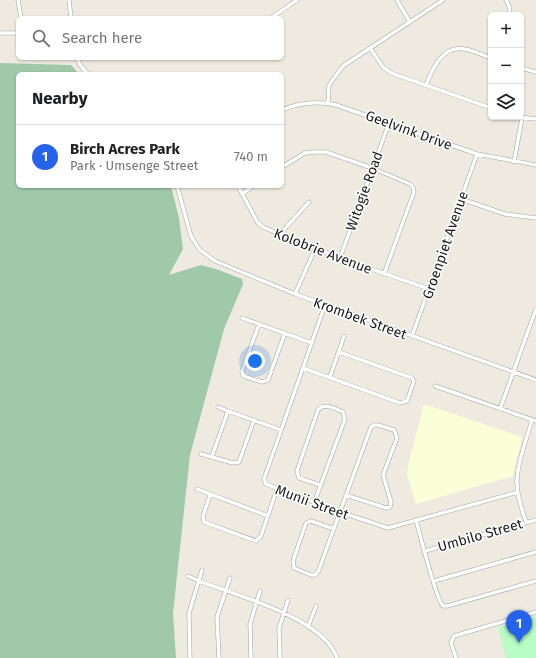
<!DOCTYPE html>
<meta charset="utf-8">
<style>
body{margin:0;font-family:"Fira Sans",sans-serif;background:#f6f6f6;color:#202124}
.controls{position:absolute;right:12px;top:12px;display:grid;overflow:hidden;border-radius:6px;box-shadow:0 1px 3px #0004}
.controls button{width:36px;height:36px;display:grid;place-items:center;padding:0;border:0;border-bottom:1px solid #e0e0e0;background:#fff;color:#202124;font:20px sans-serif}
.you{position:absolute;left:255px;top:361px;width:14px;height:14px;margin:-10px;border:3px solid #fff;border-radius:50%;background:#1a73e8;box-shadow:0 0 0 6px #1a73e833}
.badge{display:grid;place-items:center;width:26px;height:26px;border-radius:50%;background:#2563eb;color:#fff;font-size:13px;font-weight:700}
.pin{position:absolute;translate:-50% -33px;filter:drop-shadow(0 1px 2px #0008)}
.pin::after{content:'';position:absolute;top:21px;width:14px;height:12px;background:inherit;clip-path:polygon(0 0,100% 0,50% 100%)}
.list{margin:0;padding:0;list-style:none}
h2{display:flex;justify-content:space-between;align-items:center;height:52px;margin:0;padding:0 16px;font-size:17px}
h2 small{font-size:13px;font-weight:400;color:#757577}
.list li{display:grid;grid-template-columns:26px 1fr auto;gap:12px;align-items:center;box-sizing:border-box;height:64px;padding:0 16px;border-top:1px solid #e0e0e0}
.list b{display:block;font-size:15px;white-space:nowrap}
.list p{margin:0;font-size:13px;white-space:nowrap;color:#757577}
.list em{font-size:13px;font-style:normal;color:#757577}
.icon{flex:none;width:22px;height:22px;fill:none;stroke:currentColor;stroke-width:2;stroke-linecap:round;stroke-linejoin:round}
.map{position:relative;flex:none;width:536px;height:658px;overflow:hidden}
.search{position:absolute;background:#fff;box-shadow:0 1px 3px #0004;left:16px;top:16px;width:268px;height:44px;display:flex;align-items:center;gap:10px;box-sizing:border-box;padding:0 14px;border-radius:6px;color:#757577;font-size:15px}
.panel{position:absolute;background:#fff;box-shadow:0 1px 3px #0004;left:16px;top:72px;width:268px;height:116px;border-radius:6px}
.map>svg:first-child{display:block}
.education{fill:#fbffd8}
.cemetery{fill:#a0c8aa}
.park{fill:#b9fcc5}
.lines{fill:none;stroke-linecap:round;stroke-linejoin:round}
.minor-casing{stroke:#a2a2a2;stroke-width:4.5}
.minor{stroke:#fff;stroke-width:3.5}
.labels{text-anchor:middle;stroke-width:3;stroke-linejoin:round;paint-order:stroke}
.street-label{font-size:14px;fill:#1b1b1b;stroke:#fff}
</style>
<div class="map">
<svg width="536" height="658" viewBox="0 0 536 658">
<rect width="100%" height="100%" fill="#eeeae0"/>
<path class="education" d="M 424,404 L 522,437 L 513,476 L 416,504 L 407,474 L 408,466 Z"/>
<path class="cemetery" d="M 0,63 L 71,65 L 79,74 L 18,74 L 18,186 L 171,186 L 179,218 L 183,249 L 169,275 L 201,265 L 216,269 L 242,279 L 243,284 L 224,329 L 190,455 L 173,613 L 176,658 L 0,658 Z"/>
<path class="park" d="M 536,617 L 536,658 L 506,658 L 498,627 Z"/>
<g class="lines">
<defs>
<path id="minor" d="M 18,0 L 21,18
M 69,0 L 71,18
M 397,0 L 410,22
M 506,0 L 509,6 L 510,15
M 271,18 L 297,0
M 0,33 L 18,33
M 370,48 L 383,67 L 391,73 L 491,108
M 77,58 L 80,65 L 88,74
M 521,68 L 536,72
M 426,85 C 432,70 442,45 464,49 C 473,50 482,55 491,58
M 328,103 L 329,85 L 343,66 L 443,0
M 282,110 C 299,103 318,101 336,105 L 477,154 L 536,165
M 519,117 L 536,119
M 514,162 L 522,118
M 282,167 L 305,153 L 315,152 L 326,152 L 372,168 L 410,184 L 413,187 L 414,192 L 384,274
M 177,186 L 191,236 L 200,250 L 215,261 L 295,294 L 536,380
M 238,186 L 258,223 L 265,228 L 340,258 L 429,289
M 242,194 L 253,186
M 461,199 L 505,214 L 536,218
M 280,234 L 309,202
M 340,258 L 389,123
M 295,294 L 315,249
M 325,305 L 264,479 L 266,484 L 340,512 L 388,528 L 518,492
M 242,318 L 312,343
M 259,324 L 242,371 L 243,375 L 246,377 L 262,382 L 268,380 L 285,333
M 412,336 L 477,154
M 303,368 L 400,403 L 407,401 L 414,381 L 412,378 L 339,352
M 330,377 L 344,336
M 435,386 L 536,421
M 218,407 L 228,411
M 500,409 L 536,309
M 201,454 L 233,463 L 239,462 L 254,420
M 212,456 L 228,411 L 281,430
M 197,489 L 268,516
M 210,495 L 203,516 L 204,522 L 256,541 L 261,536 L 277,489
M 314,503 L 345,419 L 343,412 C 336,409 324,402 318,410 L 297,471 L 299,478 L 320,485
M 416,520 C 420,534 436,600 443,606 L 447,606 L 536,581
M 526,522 C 522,509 516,494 517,480 C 517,463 527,438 532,420
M 334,529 L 311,521 L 306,523 L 293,561 L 294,568 L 311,575 L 315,575 L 318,572 L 371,427 L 374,425 L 378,425 L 394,430 L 395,432 L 397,438 L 383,475 L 391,502 L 390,507 L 386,508 L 346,495
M 425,551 L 536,520
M 188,576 L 199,581 C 235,595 324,618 337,658
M 434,581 L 536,552
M 308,627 L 316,606
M 190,658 L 189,613 L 202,570
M 219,658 L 217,617 L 230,578
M 251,658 L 250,624 L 260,591
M 280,658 L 279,628 L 288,600
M 456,658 L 451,643 L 454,636 L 536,612"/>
</defs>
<use href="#minor" class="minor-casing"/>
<use href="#minor" class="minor"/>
</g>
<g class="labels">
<g class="street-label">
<text transform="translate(409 130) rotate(20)" y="5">Geelvink Drive</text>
<text transform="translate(364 191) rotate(-70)" y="5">Witogie Road</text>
<text transform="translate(445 245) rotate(-71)" y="5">Groenpiet Avenue</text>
<text transform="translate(323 251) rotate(21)" y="5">Kolobrie Avenue</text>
<text transform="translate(360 318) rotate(20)" y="5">Krombek Street</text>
<text transform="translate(312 502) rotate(20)" y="5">Munii Street</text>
<text transform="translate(480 535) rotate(-16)" y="5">Umbilo Street</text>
</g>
</g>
</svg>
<div class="controls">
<button>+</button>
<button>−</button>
<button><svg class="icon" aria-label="layers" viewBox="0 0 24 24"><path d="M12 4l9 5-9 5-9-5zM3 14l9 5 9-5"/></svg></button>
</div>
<div class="you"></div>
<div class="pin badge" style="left:519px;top:643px">1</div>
<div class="search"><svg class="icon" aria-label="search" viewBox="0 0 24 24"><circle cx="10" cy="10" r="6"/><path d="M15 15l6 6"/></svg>Search here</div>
<section class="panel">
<h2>Nearby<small></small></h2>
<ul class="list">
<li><span class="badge">1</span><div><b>Birch Acres Park</b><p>Park · Umsenge Street</p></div><em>740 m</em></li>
</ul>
</section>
</div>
